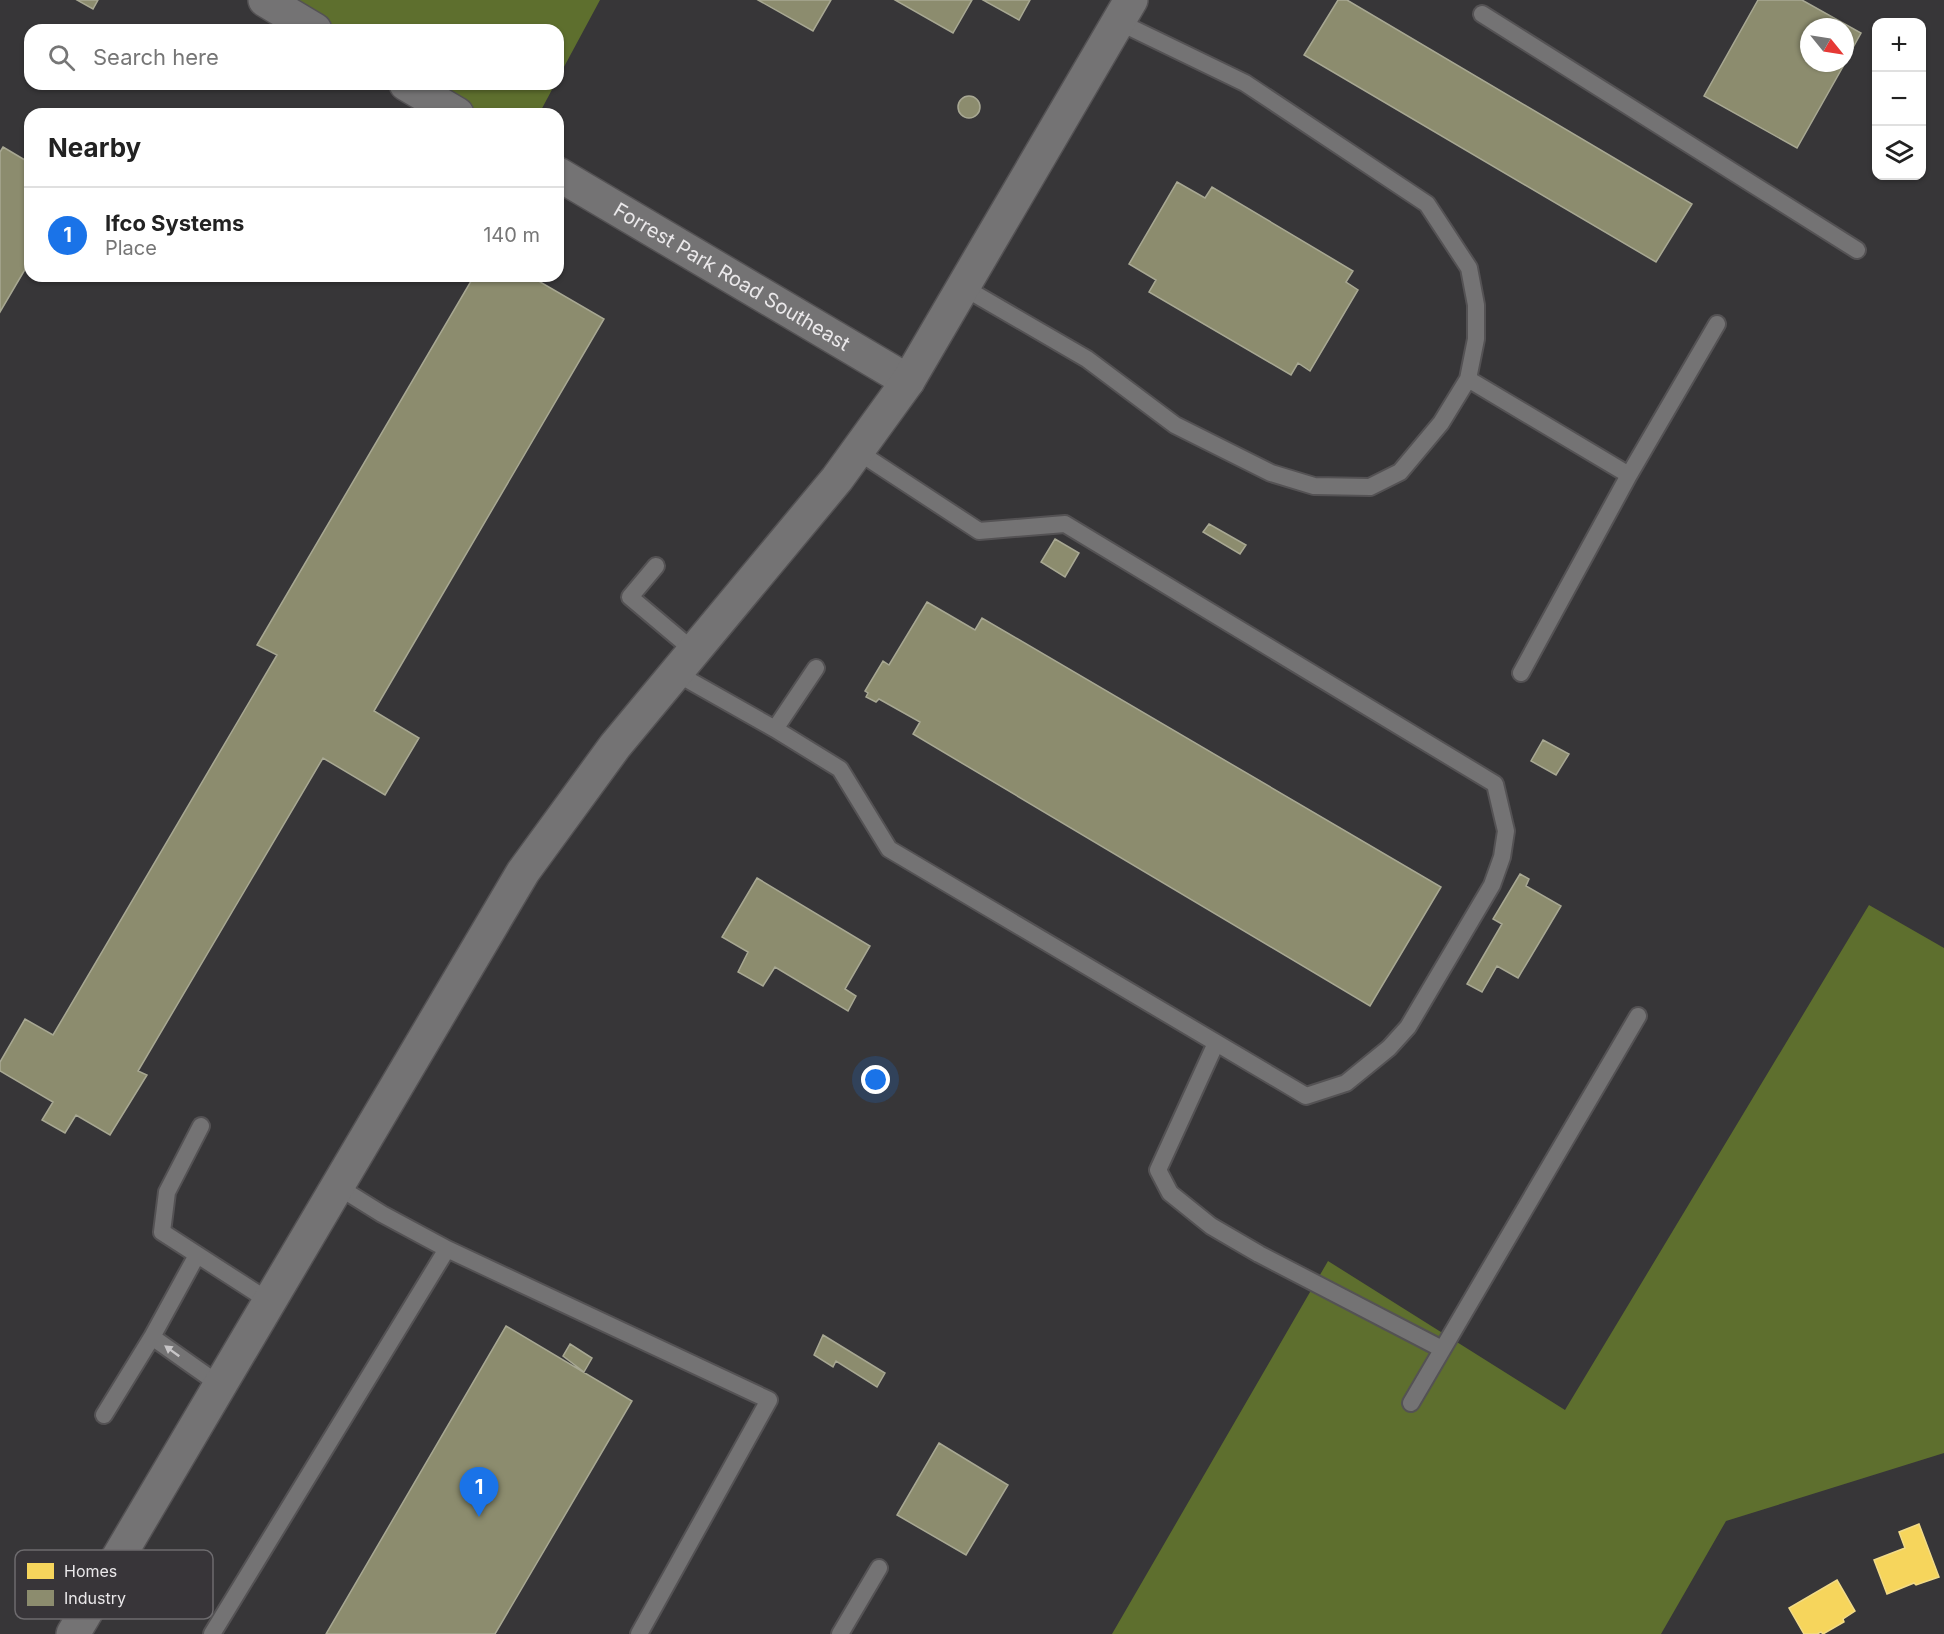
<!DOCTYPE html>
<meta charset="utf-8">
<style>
body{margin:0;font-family:Inter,sans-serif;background:#f2f2f2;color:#222}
.controls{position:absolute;right:18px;top:18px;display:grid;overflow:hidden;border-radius:12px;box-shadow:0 2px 4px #0004}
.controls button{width:54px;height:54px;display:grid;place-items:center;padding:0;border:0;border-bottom:2px solid #e0e0e0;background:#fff;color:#222;font:30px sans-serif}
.compass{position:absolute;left:1800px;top:18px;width:54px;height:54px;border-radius:50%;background:#fff;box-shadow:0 2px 4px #0004;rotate:120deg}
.you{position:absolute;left:876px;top:1080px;width:21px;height:21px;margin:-15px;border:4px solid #fff;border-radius:50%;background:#1a73e8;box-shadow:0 0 0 9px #1a73e833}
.badge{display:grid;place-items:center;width:39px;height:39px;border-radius:50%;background:#1a73e8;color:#fff;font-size:20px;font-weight:700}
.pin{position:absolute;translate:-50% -50px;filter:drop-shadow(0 2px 3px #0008)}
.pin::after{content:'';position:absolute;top:32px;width:21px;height:18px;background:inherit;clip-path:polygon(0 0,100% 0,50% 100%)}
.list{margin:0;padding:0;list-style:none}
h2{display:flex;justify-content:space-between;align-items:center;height:78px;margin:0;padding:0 24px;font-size:26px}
h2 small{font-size:20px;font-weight:400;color:#767676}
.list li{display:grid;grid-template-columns:39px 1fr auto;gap:18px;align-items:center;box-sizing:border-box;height:96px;padding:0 24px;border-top:2px solid #e0e0e0}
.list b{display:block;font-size:22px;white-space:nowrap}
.list p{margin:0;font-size:20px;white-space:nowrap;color:#767676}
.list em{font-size:20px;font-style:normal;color:#767676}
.icon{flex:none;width:33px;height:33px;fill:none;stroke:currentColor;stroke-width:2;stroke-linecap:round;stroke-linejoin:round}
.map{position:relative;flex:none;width:1944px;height:1634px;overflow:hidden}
.search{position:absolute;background:#fff;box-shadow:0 2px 4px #0004;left:24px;top:24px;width:540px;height:66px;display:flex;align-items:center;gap:15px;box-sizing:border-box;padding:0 21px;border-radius:18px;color:#767676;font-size:22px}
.panel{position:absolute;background:#fff;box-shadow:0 2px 4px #0004;left:24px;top:108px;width:540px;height:174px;border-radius:18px}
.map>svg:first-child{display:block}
.forest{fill:#5e6f2e}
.homes{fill:#f6d55c;stroke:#f2db87;stroke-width:1.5}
.industry{fill:#8c8c6e;stroke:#a8a893;stroke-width:1.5}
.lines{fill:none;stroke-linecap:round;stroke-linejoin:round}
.service-casing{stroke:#545254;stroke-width:20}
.tertiary-casing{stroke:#545254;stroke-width:36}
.service{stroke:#747374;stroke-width:16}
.tertiary{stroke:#747374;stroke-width:33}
.oneway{fill:#c7c5c7}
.labels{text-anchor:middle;stroke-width:6;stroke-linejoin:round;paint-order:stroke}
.street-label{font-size:20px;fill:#eae8ea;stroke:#383539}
.key{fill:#383539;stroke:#6d6b6e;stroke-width:1.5}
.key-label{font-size:16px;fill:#eae8ea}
</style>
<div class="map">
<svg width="1944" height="1634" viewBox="0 0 1944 1634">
<rect width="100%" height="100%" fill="#373638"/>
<path class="forest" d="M 263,0 L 600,0 L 558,78 L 558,30 L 308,30 Z
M 391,84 L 555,84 L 539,114 L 436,114 Z
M 1869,905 L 1944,948 L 1944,1453 L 1726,1521 L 1661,1634 L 1112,1634 L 1328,1261 L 1565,1410 Z"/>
<path class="homes" d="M 1919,1524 L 1939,1577 L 1916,1585 L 1914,1583 L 1887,1594 L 1874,1560 L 1905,1548 L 1899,1532 Z
M 1837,1580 L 1855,1611 L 1843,1619 L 1844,1622 L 1823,1634 L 1821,1632 L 1817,1634 L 1804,1634 L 1789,1608 Z"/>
<path class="industry" d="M 77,0 L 98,0 L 93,9 Z
M 758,0 L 831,0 L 813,31 Z
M 895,0 L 972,0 L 953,33 Z
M 983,0 L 1030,0 L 1019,20 Z
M 1338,0 L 1347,0 L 1692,204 L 1656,262 L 1304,55 Z
M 1758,0 L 1802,0 L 1861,33 L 1845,62 L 1845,27 L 1809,27 L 1809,63 L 1845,63 L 1797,148 L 1704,96 Z
M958 107a11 11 0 1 1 22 0a11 11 0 1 1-22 0Z
M 3,147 L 30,163 L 30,261 L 0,312 L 0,152 Z
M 1177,182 L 1205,198 L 1212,187 L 1353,271 L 1346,282 L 1358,290 L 1310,371 L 1298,363 L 1291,375 L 1149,292 L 1156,280 L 1129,264 Z
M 474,276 L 530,276 L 604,319 L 374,711 L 419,738 L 385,795 L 323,758 L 138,1071 L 147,1075 L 110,1135 L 76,1115 L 65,1133 L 42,1120 L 53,1102 L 0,1071 L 0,1062 L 25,1019 L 53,1035 L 277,655 L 257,645 Z
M 1209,524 L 1246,545 L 1240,554 L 1203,532 Z
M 1055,539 L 1079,553 L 1065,577 L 1041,562 Z
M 927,602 L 975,630 L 982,618 L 1441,887 L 1370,1006 L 913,734 L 920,722 L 879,699 L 876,702 L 866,697 L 868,693 L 865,691 L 883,661 L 889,665 Z
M 1543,740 L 1569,754 L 1556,775 L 1531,761 Z
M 1520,874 L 1529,879 L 1526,886 L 1561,906 L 1518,978 L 1497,966 L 1482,992 L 1467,984 L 1502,924 L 1493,919 Z
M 757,878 L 870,946 L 845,989 L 856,996 L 848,1011 L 775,967 L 763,986 L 738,972 L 748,952 L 722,937 Z
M 506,1326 L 632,1401 L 495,1634 L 326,1634 Z
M 823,1335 L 885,1373 L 877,1387 L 836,1361 L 833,1367 L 814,1355 Z
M 570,1344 L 592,1358 L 584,1372 L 563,1356 Z
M 939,1443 L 1008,1485 L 966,1555 L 897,1515 Z"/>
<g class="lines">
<defs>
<path id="service" d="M 1482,14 L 1857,250
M 963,287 L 1087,359 L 1175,425 L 1271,473 L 1314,486 L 1370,487 L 1400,472 L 1441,423 L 1468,379 L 1476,339 L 1476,305 L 1469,268 L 1427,204 L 1245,83 L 1119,22
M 1468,379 L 1629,475 L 1521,673
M 1629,475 L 1717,324
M 656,566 L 630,597 L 694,651
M 676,673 L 775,729 L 816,668
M 775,729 L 840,769 L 889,849 L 1306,1096 L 1346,1083 L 1389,1048 L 1408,1027 L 1492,885 L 1502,857 L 1506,831 L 1495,784 L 1065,524 L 979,531 L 857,451
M 1216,1043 L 1158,1170 L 1170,1193 L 1211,1226 L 1259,1254 L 1442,1349
M 201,1126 L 167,1192 L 162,1232 L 269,1301
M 337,1186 L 382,1214 L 447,1249 L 769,1400 L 639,1634
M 152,1337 L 197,1255
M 1411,1403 L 1638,1016
M 104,1415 L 152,1337 L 220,1385
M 212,1634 L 447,1249
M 840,1634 L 879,1568"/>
<g id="tertiary">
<path d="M 265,0 L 315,30"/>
<path d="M 406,84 L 457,114"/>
<path id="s1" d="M 558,174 L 908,381"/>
<path d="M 73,1634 L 523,872 L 615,746 L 837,479 L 908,381 L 1131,0"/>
</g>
</defs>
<use href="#service" class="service-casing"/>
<use href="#tertiary" class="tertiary-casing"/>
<use href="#service" class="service"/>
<use href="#tertiary" class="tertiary"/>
</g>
<defs><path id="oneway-solid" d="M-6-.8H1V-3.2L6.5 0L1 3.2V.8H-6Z" transform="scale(1.5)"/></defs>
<use class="oneway" href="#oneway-solid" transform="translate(172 1351) rotate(-144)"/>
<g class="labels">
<g class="street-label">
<text dy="7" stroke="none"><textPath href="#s1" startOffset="202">Forrest Park Road Southeast</textPath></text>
</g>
</g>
<rect x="15" y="1550" width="198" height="69" rx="9" class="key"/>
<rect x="27" y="1563" width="27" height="16" fill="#f6d55c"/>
<rect x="27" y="1590" width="27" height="16" fill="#8c8c6e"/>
<g class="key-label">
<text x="64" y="1577">Homes</text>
<text x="64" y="1604">Industry</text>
</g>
</svg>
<div class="controls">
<button>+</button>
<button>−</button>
<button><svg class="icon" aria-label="layers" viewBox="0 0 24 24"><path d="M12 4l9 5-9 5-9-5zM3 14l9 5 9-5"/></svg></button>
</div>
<svg class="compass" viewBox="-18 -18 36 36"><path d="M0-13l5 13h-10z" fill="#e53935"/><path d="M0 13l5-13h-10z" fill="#767676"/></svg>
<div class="you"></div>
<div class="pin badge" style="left:479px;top:1517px">1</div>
<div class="search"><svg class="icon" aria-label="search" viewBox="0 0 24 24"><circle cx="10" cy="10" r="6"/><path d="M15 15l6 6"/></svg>Search here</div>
<section class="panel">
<h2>Nearby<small></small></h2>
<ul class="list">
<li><span class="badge">1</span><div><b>Ifco Systems</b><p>Place</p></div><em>140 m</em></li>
</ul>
</section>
</div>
